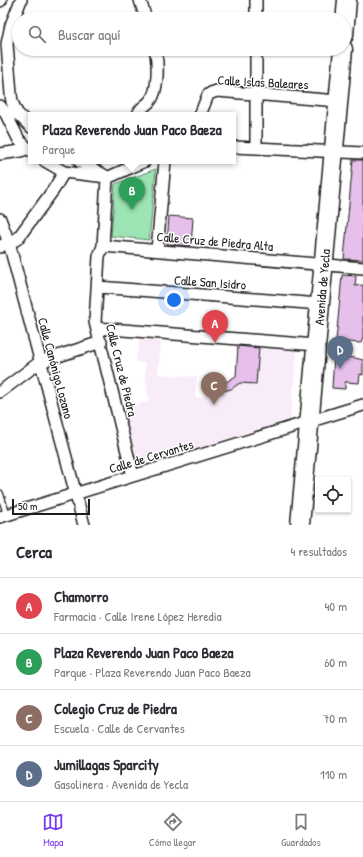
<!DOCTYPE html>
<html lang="es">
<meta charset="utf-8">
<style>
body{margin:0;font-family:"Patrick Hand",sans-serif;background:#f2f2f3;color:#2b2b33}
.controls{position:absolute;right:12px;bottom:12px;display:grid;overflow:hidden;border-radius:0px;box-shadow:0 1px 3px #0004}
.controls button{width:36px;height:36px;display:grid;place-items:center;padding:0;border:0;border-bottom:1px solid #e1e1e2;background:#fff;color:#2b2b33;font:20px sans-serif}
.scale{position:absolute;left:12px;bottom:10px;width:78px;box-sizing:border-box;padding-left:4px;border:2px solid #1c1c1c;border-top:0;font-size:11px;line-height:14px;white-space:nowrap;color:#1c1c1c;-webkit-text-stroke:3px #fff;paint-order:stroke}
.you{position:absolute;left:174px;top:300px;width:14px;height:14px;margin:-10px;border:3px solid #fff;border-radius:50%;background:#1a73e8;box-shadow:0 0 0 6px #1a73e833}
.badge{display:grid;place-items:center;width:26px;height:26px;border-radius:50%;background:#7c3aed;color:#fff;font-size:13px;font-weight:700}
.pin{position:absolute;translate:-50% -33px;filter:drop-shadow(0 1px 2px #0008)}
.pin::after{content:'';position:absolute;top:21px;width:14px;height:12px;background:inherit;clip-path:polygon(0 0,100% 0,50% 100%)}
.popup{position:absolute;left:28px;top:112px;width:208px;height:52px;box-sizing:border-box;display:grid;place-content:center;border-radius:0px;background:#fff;filter:drop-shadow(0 1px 3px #0005);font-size:13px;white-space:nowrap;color:#7c7c81}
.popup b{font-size:15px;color:#2b2b33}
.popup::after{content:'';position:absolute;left:50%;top:100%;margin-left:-8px;border:8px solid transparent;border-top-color:#fff}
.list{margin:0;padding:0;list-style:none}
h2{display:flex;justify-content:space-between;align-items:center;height:52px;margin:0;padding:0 16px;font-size:17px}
h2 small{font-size:13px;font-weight:400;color:#7c7c81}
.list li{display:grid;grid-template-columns:26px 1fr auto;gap:12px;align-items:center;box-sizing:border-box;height:56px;padding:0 16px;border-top:1px solid #e1e1e2}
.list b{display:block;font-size:15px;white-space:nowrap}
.list p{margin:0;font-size:13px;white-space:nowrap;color:#7c7c81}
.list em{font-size:13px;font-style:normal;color:#7c7c81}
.icon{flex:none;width:22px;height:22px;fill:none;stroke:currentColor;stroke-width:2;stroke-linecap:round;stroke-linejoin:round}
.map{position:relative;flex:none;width:363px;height:525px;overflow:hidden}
.search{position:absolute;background:#fff;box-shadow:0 1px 3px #0004;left:12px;right:12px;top:12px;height:44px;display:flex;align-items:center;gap:10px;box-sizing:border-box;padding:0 14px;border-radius:22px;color:#7c7c81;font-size:15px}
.sheet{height:276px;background:#fff}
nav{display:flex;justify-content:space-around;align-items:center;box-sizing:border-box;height:56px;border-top:1px solid #e1e1e2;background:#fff;font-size:11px;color:#7c7c81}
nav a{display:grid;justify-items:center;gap:2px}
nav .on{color:#7c3aed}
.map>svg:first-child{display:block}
.built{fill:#f8ecf9}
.green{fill:#9ce4b3;stroke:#5c8068}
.building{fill:#e6c0ea;stroke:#1c1c1c}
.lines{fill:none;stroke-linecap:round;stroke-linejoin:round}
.lane-casing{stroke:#1c1c1c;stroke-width:8}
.street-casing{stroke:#1c1c1c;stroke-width:14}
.primary-casing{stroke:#1c1c1c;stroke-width:21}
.lane{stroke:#fff;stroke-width:5.5}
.street{stroke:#fff;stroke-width:11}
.primary{stroke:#fff;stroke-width:18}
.labels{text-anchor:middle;stroke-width:3;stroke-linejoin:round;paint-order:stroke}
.street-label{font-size:13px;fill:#1c1c1c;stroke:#fff}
</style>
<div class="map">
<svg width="363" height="525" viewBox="0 0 363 525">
<rect width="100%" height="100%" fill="#fff"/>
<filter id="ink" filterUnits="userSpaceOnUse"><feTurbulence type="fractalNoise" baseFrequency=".025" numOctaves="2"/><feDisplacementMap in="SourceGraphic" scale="8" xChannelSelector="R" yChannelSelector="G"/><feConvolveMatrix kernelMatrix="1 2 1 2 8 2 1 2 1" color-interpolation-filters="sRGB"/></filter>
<g filter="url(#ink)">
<path class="built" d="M 139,338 L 161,341 L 158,374 L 197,377 L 195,398 L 203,397 L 236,376 L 238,346 L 297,351 L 290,419 L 145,465 L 135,461 L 122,409 L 149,401 L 145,375 L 145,363 L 136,362 L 136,355 L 138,351 Z"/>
<path class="green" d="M 156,169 L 149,240 L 111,236 L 115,184 Z"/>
<path class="building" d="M 353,160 L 363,160 L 363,260 L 344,259 Z
M 169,216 L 193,218 L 191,246 L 167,244 Z
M 342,275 L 356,276 L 355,286 L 363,285 L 363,338 L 361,343 L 336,341 Z
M 238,346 L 259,348 L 256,384 L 240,383 L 231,389 L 211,394 L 210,392 L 236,376 Z
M 334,356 L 355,358 L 363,360 L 363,375 L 360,374 L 359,383 L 345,382 L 345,389 L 332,388 Z"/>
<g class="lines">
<defs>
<path id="lane" d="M 0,493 L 7,515"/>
<path id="street" d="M 21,0 L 11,25 L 7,44 L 11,94 L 12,102 L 17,113 L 31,127
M 140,0 L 146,19
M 256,0 L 256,19
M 0,1 L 1,0
M 0,106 L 5,112 L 19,140 L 31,151
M 138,115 C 139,108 145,107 150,101 C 159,91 158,61 155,49
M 200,115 L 208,95 L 211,93 L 217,91 L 338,101
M 233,147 L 363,153
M 256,148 L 256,49
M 0,154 L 21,151 L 27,148
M 45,161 L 64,172 L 107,177
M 79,161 L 104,175
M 0,219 L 9,243 L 84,525
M 103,246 L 363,268
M 0,247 C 5,242 13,243 18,238 L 54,189 L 64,172
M 157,250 L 165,161
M 98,287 L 320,304
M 97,328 L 316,345
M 0,392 L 40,362 L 101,342
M 133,476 L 95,322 L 99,256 L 103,246 L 107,178 L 145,161
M 0,517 L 363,405"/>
<path id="primary" d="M 344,35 L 347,0
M 300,525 L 343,49"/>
</defs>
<use href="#lane" class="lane-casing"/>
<use href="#street" class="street-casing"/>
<use href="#primary" class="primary-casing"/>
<use href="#lane" class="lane"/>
<use href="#street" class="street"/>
<use href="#primary" class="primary"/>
</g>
</g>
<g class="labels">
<g class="street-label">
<text transform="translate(263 82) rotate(3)" y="5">Calle Islas Baleares</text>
<text transform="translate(215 241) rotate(5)" y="5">Calle Cruz de Piedra Alta</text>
<text transform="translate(210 282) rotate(4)" y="5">Calle San Isidro</text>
<text transform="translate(322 287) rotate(-85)" y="5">Avenida de Yecla</text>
<text transform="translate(56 368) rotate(75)" y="5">Calle Canónigo Lozano</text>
<text transform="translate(122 370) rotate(76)" y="5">Calle Cruz de Piedra</text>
<text transform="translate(151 456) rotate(-17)" y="5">Calle de Cervantes</text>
</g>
</g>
</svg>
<div class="controls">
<button><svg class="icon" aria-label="locate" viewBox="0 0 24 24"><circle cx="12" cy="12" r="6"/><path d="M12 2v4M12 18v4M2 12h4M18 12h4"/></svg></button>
</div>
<div class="scale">50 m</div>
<div class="you"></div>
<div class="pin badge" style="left:215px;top:343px;background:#e0444e">A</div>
<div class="pin badge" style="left:132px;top:210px;background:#2e9e5b">B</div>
<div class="popup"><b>Plaza Reverendo Juan Paco Baeza</b>Parque</div>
<div class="pin badge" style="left:214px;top:405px;background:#8d6e63">C</div>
<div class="pin badge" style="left:340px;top:369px;background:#5c6f8a">D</div>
<div class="search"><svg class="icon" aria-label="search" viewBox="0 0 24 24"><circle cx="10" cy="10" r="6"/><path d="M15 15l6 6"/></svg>Buscar aquí</div>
</div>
<section class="sheet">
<h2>Cerca<small>4 resultados</small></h2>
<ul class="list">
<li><span class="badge" style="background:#e0444e">A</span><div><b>Chamorro</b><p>Farmacia · Calle Irene López Heredia</p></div><em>40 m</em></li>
<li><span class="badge" style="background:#2e9e5b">B</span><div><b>Plaza Reverendo Juan Paco Baeza</b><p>Parque · Plaza Reverendo Juan Paco Baeza</p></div><em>60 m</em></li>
<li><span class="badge" style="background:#8d6e63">C</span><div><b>Colegio Cruz de Piedra</b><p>Escuela · Calle de Cervantes</p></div><em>70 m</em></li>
<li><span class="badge" style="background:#5c6f8a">D</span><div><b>Jumillagas Sparcity</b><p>Gasolinera · Avenida de Yecla</p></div><em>110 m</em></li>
</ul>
</section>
<nav>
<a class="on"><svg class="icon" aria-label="map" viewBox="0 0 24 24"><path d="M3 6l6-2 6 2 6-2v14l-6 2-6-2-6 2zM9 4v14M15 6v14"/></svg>Mapa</a>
<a><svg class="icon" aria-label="directions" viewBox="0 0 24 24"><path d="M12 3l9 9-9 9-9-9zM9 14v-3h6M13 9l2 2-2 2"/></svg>Cómo llegar</a>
<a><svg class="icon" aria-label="saved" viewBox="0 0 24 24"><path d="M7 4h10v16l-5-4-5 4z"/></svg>Guardados</a>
</nav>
